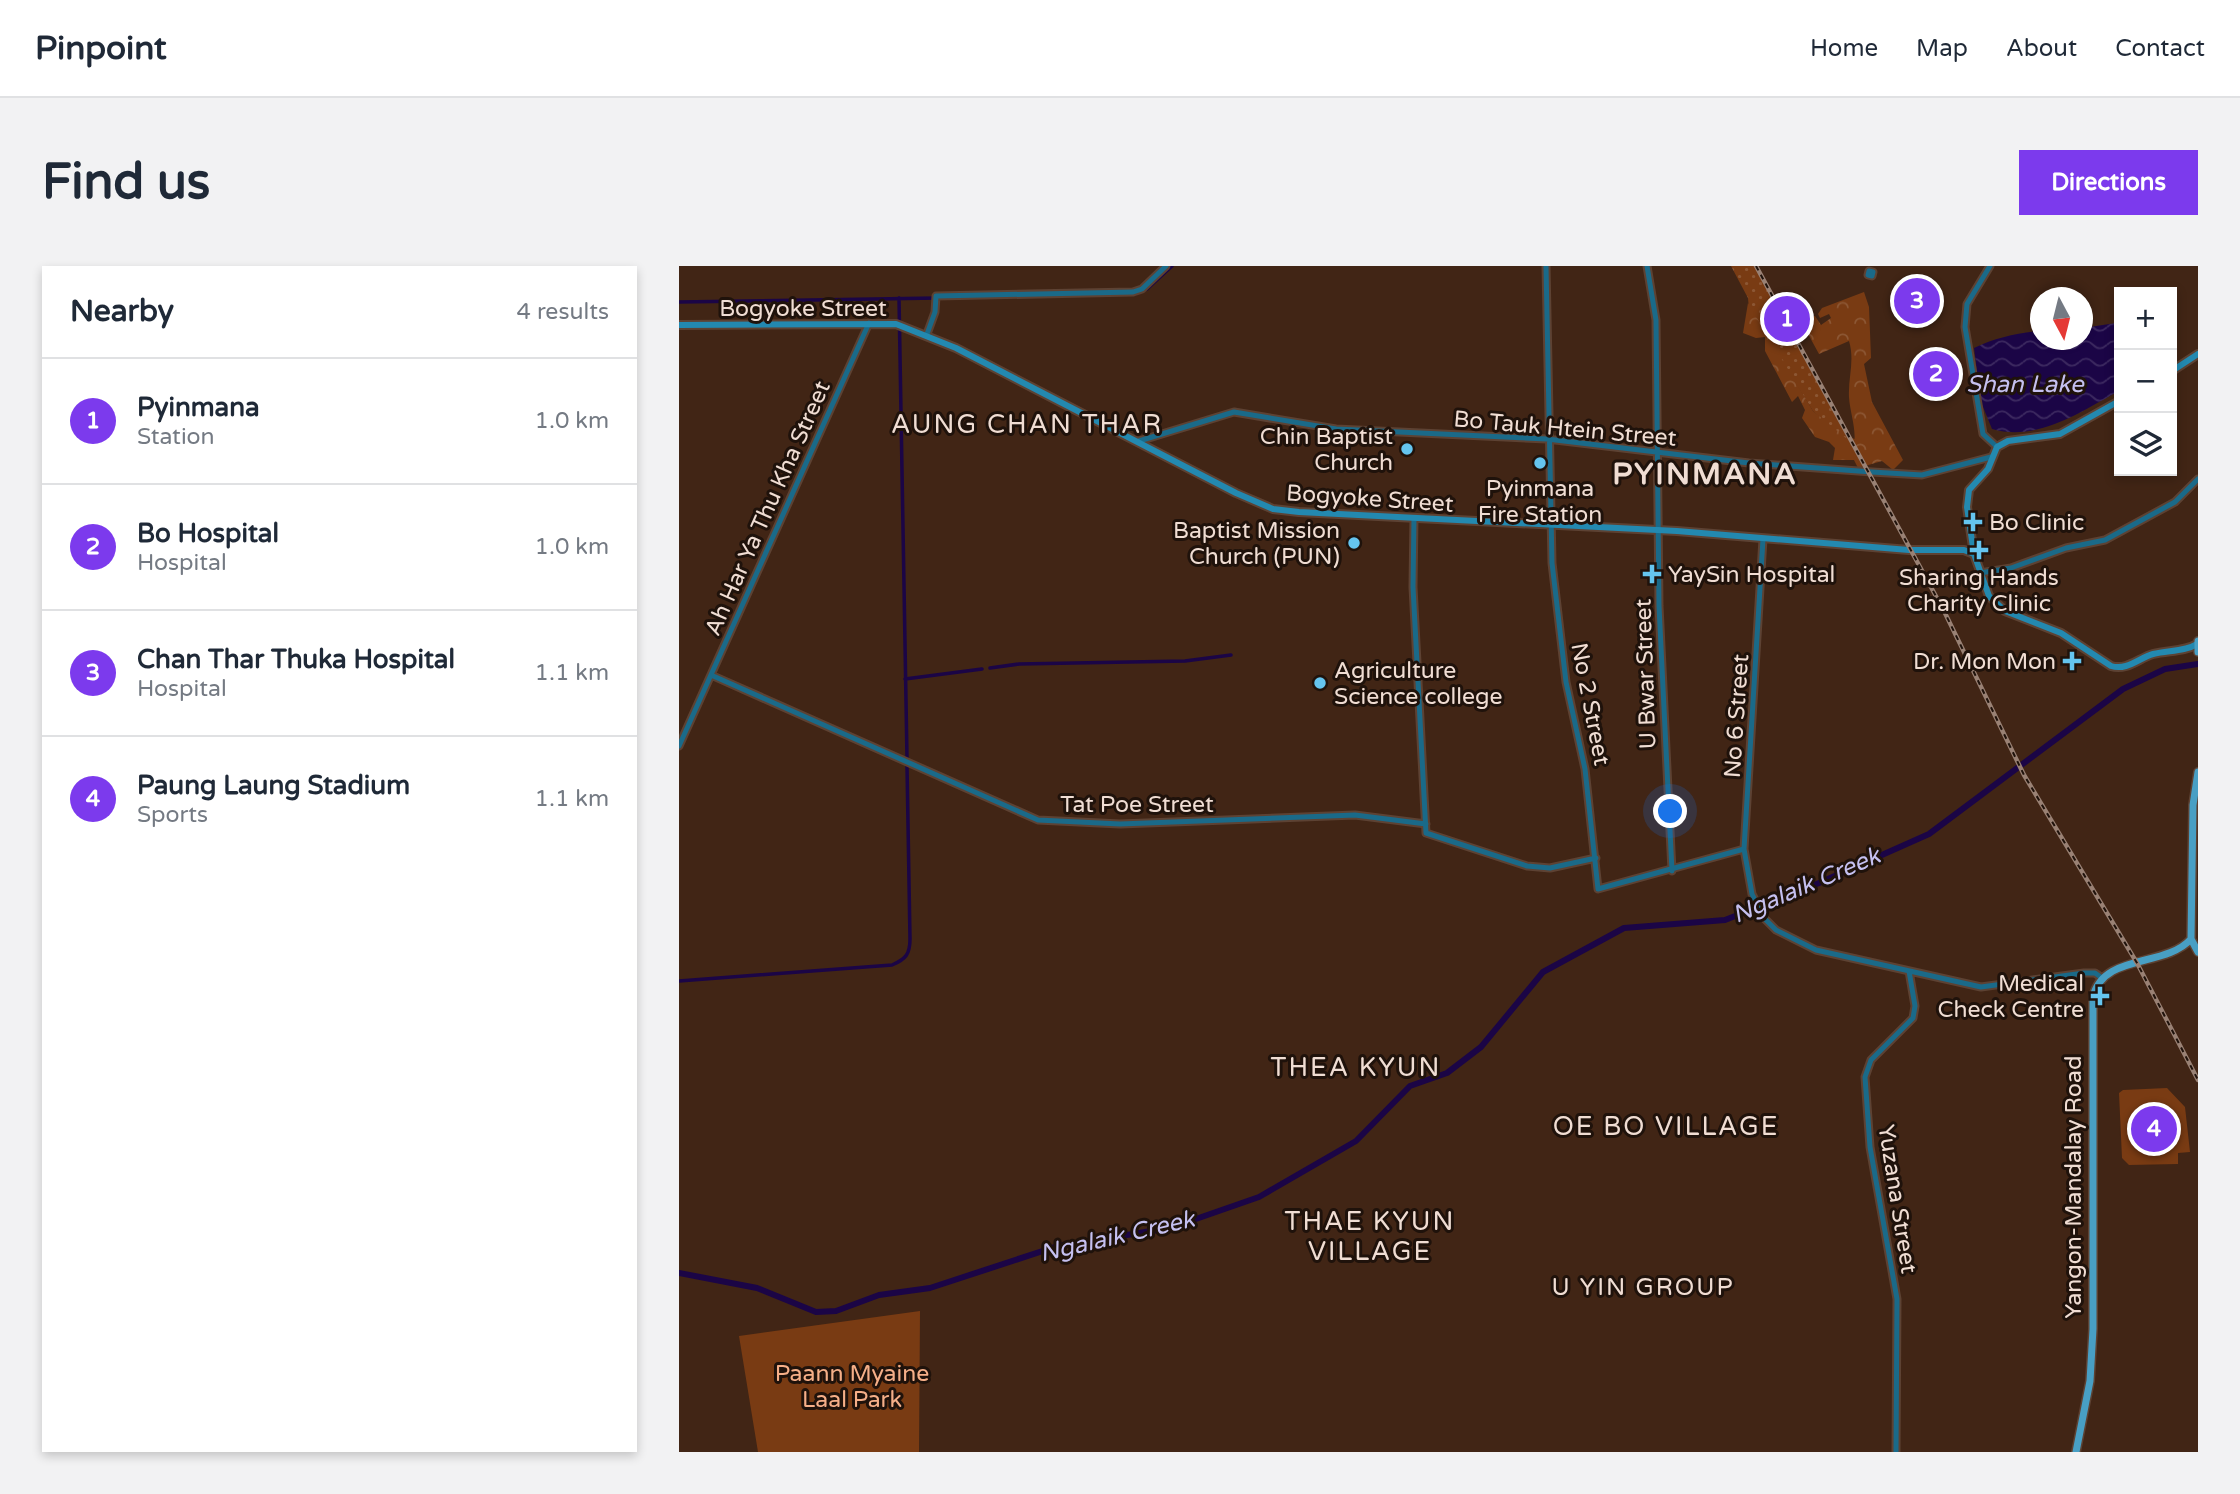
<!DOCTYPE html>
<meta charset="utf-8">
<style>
body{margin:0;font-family:"Varela Round",sans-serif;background:#f2f2f3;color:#1f2937}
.controls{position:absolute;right:21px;top:21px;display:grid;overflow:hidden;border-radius:0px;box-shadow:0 4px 10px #0003}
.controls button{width:63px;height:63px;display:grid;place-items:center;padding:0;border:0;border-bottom:2px solid #e0e1e3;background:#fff;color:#1f2937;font:35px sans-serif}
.compass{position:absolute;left:1351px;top:21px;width:63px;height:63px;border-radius:50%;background:#fff;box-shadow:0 4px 10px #0003;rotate:173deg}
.you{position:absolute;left:992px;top:546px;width:24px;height:24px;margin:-18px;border:5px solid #fff;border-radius:50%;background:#1a73e8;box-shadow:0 0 0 10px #1a73e833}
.badge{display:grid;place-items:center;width:46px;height:46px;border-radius:50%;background:#7c3aed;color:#fff;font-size:23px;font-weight:700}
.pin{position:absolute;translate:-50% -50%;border:4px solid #fff;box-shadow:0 2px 7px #0006}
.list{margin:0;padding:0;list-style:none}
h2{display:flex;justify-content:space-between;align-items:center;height:91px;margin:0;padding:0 28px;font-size:30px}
h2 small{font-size:23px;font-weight:400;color:#747a83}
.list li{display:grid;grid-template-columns:46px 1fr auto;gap:21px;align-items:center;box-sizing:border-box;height:126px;padding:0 28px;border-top:2px solid #e0e1e3}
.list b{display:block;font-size:26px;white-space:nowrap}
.list p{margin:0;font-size:23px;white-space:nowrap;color:#747a83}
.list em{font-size:23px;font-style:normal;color:#747a83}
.icon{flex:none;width:38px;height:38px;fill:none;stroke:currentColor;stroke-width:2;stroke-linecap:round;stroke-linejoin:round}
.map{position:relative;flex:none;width:1519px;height:1186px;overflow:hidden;border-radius:0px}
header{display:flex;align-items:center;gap:42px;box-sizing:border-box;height:98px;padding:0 35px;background:#fff;border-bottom:2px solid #e0e1e3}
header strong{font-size:33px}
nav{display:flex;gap:38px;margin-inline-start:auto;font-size:24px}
.intro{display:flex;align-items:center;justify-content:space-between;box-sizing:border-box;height:168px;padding:0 42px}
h1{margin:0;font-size:49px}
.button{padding:18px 32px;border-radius:0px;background:#7c3aed;color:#fff;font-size:24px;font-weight:700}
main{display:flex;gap:42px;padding:0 42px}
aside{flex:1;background:#fff;border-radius:0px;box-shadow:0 4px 10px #0003}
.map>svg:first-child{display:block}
.grass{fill:url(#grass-dots)}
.forest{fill:url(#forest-crowns)}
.green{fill:#793b13}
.water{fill:url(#water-waves)}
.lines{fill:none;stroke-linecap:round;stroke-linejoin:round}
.canal{stroke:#1b0546;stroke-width:3.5}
.river{stroke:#1b0546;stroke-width:6}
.tertiary-casing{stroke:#5d4233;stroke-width:9}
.secondary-casing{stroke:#5d4233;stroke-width:10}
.primary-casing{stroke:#5d4233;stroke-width:10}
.tertiary{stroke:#1a6a89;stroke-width:5}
.secondary{stroke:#2389b0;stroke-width:6}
.primary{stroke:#489fc4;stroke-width:7}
.rail-casing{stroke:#998174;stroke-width:4.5}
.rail{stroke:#1f120b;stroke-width:2;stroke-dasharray:5;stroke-linecap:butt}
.poi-dot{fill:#65c5ef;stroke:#1f120b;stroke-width:2.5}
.labels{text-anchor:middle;stroke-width:6;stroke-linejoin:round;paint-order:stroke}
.street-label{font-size:23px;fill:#f0ddd3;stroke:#1f120b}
.poi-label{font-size:23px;fill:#f0ddd3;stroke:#1f120b;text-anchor:end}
.park-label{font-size:23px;fill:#f6af88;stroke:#1f120b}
.water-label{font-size:24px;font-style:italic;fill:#c5c0f0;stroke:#1f120b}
.neighbourhood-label{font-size:24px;letter-spacing:2px;fill:#f0ddd3;stroke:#1f120b}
.quarter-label{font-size:26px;letter-spacing:2px;fill:#f0ddd3;stroke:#1f120b}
.district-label{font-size:30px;font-weight:bold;letter-spacing:2px;fill:#f0ddd3;stroke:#1f120b}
</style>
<header>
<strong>Pinpoint</strong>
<nav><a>Home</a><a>Map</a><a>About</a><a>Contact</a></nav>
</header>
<div class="intro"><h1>Find us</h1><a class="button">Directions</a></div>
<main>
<aside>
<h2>Nearby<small>4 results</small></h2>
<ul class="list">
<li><span class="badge">1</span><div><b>Pyinmana</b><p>Station</p></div><em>1.0 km</em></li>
<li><span class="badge">2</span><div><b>Bo Hospital</b><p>Hospital</p></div><em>1.0 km</em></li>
<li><span class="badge">3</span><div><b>Chan Thar Thuka Hospital</b><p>Hospital</p></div><em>1.1 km</em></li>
<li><span class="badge">4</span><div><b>Paung Laung Stadium</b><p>Sports</p></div><em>1.1 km</em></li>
</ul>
</aside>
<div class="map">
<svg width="1519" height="1186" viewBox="0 0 1519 1186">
<defs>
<pattern id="grass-dots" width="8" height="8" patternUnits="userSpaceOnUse" patternTransform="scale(1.75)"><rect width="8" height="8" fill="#793b13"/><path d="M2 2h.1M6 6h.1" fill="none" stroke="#8c5734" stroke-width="1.8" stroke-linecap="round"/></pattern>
<pattern id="forest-crowns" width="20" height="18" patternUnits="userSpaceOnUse" patternTransform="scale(1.75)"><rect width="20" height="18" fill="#793b13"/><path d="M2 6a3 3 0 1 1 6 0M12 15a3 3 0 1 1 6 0" fill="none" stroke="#8c5734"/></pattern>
<pattern id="water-waves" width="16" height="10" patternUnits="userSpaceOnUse" patternTransform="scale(1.75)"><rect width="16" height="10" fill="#1b0546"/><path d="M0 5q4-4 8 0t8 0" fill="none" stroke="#3c2960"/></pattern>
</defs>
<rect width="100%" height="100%" fill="#412515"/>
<path class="grass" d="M 1052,0 L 1076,0 L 1172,172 L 1176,173 L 1174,182 L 1134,145 L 1070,43 L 1069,32 Z"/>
<path class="forest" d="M 1185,26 L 1190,41 L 1192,92 L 1185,98 L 1193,136 L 1224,194 L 1214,204 L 1203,195 L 1179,202 L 1175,194 L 1154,194 L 1156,182 L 1150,176 L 1136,171 L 1123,152 L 1126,144 L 1119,130 L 1113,136 L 1086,85 L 1086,71 L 1077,72 L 1064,67 L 1069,37 L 1134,145 L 1168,173 L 1174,182 C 1179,166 1171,148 1170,131 C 1169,111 1176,95 1170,75 L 1140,88 L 1128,66 L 1133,62 L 1128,52 L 1136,50 L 1142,59 L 1152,52 L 1150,48 L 1141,52 L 1139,48 L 1143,42 Z"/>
<path class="green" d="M 1488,822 L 1506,841 L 1511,886 L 1499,887 L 1499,898 L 1450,899 L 1443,892 L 1440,827 L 1444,824 Z
M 241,1045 L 240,1186 L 79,1186 L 60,1070 Z"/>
<path class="water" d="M 1437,57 L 1440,58 L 1440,125 C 1401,146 1359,176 1313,163 L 1302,136 L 1295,82 C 1316,72 1338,67 1361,65 L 1362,74 L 1404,74 L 1404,62 Z"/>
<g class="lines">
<path class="canal" d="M 456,28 L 468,23 L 493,0
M 220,32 L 228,492
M 0,36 L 259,32
M 311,402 L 340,398 L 506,395 L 552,389
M 226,413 L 303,403
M 0,715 L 213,699 C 227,693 231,688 231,673 L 228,500"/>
<path class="river" d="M 0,1007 L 78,1022 L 137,1046 L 157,1045 L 200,1029 L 251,1022 L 379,980 L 491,962 L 580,931 L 677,875 L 731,820 L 768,807 L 802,781 L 864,706 L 945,662 L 1046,654 L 1140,617 L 1250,568 L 1444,423 L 1486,403 L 1519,398"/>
<defs>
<path id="tertiary" d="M 867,0 L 873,297 L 887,416 L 906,503 L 919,623 L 1065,583
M 968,0 L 977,54 L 980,340 L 993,605
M 1311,0 L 1288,38 L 1286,61 L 1304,168 L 1318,181
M 1190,5 L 1194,6 L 1193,10 L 1189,9 Z
M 257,30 L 454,26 L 463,23 L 487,0
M 248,68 L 256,46 L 257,30
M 460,175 L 555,146 L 657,163 L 868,173 L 1070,197 L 1193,206 L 1243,209 L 1312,191
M 735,252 L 734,321 L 747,567 L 848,600 L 871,602 L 917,592
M 1084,273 L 1065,583 L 1073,628 L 1085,652 L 1097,664 L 1137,684 L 1302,721 L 1405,707 L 1416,707 L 1423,712
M 1301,307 L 1332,302 L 1387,282 L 1426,274 L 1496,236 L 1519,213
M 32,409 L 359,554 L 441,558 L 676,549 L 747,558
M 0,480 L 190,57
M 1217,1186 L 1218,1033 L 1191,881 L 1186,811 L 1192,794 L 1234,752 L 1236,740 L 1230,705"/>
<path id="secondary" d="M 0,59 L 217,58 L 277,82 L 557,227 L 594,243 L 620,246 L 998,265 L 1230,284 L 1285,284 L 1295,288
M 1493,105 L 1519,88
M 1440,135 L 1381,168 L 1329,175 L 1318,181 L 1309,203 L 1290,224 L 1288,241 L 1295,288 L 1310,330 L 1326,345 L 1382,367 L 1432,400 C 1448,405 1460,392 1474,388 C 1489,384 1505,386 1518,378"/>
<path id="primary" d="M 1519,375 L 1519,386
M 1512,673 L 1519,686
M 1397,1186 L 1411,1115 L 1414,1063 L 1414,731 C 1424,687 1486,702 1512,673 L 1514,539 L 1519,506"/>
</defs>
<use href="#tertiary" class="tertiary-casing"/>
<use href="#secondary" class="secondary-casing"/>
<use href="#primary" class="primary-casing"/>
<use href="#tertiary" class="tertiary"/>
<use href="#secondary" class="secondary"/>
<use href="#primary" class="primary"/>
<defs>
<path id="rail" d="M 1077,0 L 1265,345 L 1345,509 L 1458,697 L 1519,814"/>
</defs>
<use href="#rail" class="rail-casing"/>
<use href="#rail" class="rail"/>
</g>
<g class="poi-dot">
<circle cx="728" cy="183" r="7"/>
<circle cx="861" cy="197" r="7"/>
<path d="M1290.5 245.5h7v7h7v7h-7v7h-7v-7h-7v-7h7z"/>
<circle cx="675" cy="277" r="7"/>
<path d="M1296.5 273.5h7v7h7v7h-7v7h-7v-7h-7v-7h7z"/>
<path d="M969.5 297.5h7v7h7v7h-7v7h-7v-7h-7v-7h7z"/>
<path d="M1389.5 384.5h7v7h7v7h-7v7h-7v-7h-7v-7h7z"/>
<circle cx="641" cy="417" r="7"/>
<path d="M1417.5 719.5h7v7h7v7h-7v7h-7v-7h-7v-7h7z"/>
</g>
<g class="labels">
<g class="street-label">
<text x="124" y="50">Bogyoke Street</text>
<text transform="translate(886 162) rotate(5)" y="8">Bo Tauk Htein Street</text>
<text transform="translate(691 232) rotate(4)" y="8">Bogyoke Street</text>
<text transform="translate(88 242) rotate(-66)" y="8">Ah Har Ya Thu Kha Street</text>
<text transform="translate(966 408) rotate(-92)" y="8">U Bwar Street</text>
<text transform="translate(912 438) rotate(79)" y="8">No 2 Street</text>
<text transform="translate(1057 450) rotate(-86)" y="8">No 6 Street</text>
<text x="458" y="546">Tat Poe Street</text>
<text transform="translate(1394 921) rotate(-90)" y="8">Yangon-Mandalay Road</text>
<text transform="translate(1219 933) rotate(81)" y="8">Yuzana Street</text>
</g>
<g class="poi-label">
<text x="714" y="178">Chin Baptist<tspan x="714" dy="26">Church</tspan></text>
<text x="861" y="230" text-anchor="middle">Pyinmana<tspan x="861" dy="26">Fire Station</tspan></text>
<text x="1310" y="264" text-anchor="start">Bo Clinic</text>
<text x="661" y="272">Baptist Mission<tspan x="661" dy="26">Church (PUN)</tspan></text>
<text x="989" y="316" text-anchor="start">YaySin Hospital</text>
<text x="1300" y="319" text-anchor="middle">Sharing Hands<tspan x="1300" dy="26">Charity Clinic</tspan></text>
<text x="1377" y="403">Dr. Mon Mon</text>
<text x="655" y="412" text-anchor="start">Agriculture<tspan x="655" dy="26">Science college</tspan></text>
<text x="1405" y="725">Medical<tspan x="1405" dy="26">Check Centre</tspan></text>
</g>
<g class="park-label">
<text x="173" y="1115">Paann Myaine<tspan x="173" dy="26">Laal Park</tspan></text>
</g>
<g class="water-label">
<text x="1346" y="126">Shan Lake</text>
<text transform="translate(1127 619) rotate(-23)" y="8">Ngalaik Creek</text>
<text transform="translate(438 970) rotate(-13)" y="8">Ngalaik Creek</text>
</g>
<g class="neighbourhood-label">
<text x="964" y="1029">U YIN GROUP</text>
</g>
<g class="quarter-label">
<text x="348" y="167">AUNG CHAN THAR</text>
<text x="677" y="810">THEA KYUN</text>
<text x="987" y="869">OE BO VILLAGE</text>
<text x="691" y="964">THAE KYUN<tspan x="691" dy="30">VILLAGE</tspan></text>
</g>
<g class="district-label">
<text x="1026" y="218">PYINMANA</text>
</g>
</g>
</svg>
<div class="controls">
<button>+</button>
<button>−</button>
<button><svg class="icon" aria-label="layers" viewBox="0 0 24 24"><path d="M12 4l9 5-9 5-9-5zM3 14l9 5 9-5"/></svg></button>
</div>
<svg class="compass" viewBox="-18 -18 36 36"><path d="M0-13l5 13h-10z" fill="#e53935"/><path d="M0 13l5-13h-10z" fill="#747a83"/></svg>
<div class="you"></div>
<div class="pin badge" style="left:1108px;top:53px">1</div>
<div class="pin badge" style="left:1257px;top:108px">2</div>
<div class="pin badge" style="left:1238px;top:35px">3</div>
<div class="pin badge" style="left:1475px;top:863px">4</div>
</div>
</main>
